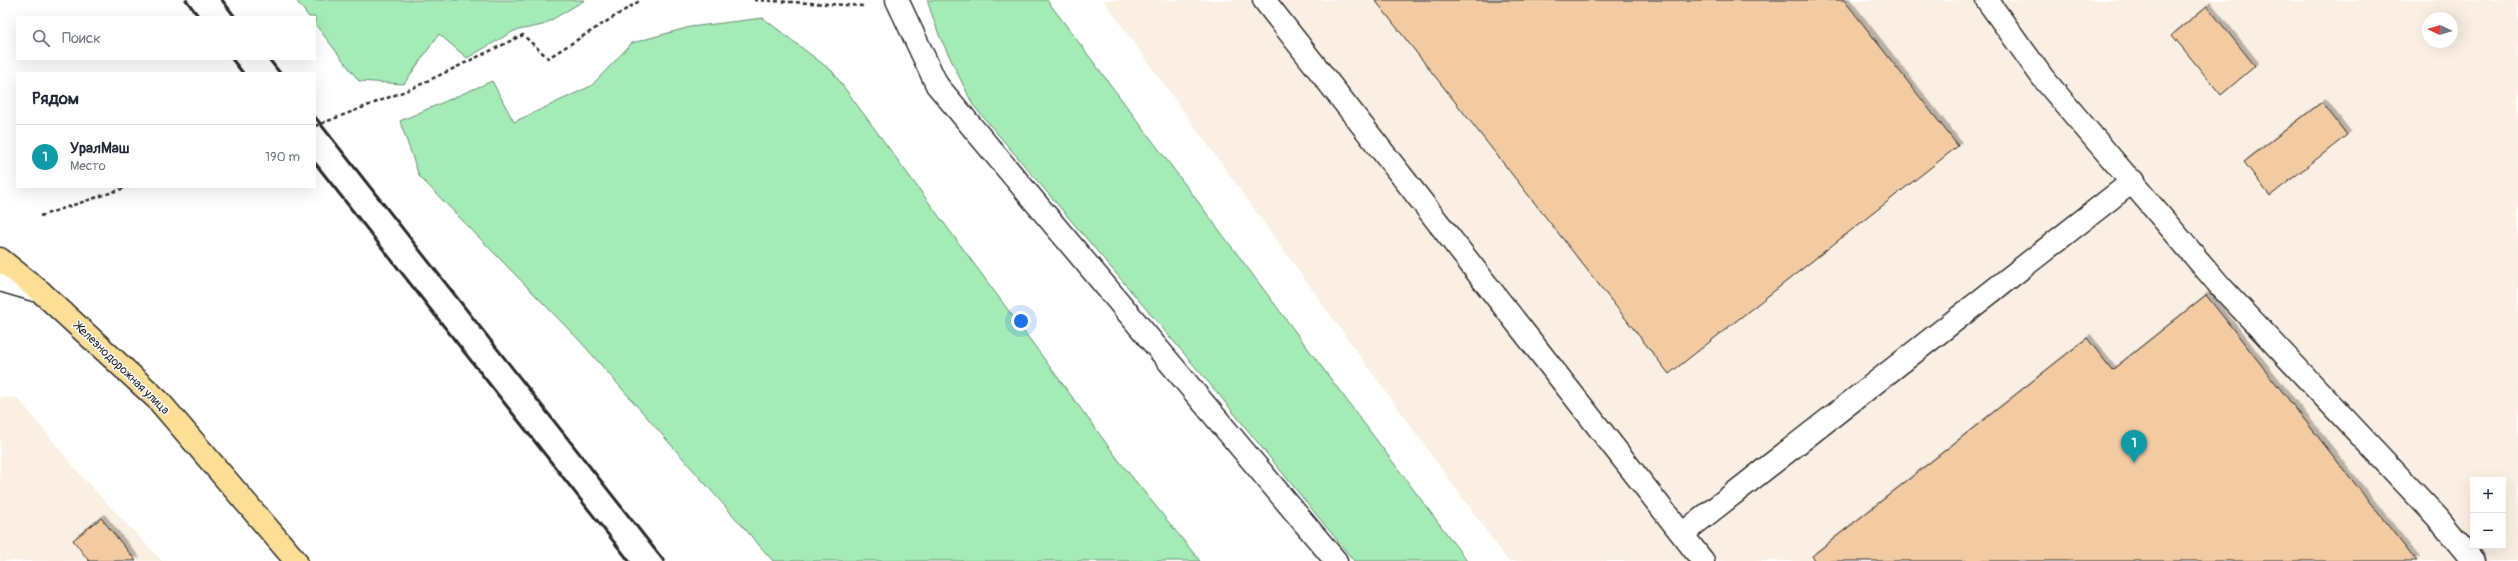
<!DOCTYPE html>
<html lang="ru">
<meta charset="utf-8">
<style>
body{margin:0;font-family:Pangolin,sans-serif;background:#f2f2f3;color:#1f2937}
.controls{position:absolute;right:12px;bottom:12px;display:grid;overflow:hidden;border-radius:0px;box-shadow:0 4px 16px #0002}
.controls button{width:36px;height:36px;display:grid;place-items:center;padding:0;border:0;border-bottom:1px solid #e0e1e3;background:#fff;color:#1f2937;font:20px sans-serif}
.compass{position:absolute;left:2422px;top:12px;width:36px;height:36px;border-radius:50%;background:#fff;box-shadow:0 4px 16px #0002;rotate:274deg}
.you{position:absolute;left:1021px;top:321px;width:14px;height:14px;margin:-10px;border:3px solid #fff;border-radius:50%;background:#1a73e8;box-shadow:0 0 0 6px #1a73e833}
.badge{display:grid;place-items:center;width:26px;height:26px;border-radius:50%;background:#0f766e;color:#fff;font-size:13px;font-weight:700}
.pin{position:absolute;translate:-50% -33px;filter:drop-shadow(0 1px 2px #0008)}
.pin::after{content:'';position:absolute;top:21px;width:14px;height:12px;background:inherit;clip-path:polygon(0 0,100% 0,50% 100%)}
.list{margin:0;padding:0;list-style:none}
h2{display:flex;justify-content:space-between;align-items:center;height:52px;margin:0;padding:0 16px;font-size:17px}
h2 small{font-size:13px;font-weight:400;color:#747a83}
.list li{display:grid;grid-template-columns:26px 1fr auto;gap:12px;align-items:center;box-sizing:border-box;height:64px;padding:0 16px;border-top:1px solid #e0e1e3}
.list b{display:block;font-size:15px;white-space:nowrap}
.list p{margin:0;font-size:13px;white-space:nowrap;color:#747a83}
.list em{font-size:13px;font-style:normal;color:#747a83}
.icon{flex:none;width:22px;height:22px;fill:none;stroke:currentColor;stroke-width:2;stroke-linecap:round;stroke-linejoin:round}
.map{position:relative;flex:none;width:2518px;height:561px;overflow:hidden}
.search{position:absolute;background:#fff;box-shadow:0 4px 16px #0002;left:16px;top:16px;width:300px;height:44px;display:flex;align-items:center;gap:10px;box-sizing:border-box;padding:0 14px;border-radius:0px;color:#747a83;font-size:15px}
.panel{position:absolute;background:#fff;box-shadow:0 4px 16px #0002;left:16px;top:72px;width:300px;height:116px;border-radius:0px}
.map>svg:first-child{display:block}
.built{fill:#fbefe3;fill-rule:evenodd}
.green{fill:#a4ebb7;stroke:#688b71}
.building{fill:#f2cba2;stroke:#2b2b2b;filter:url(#shadow)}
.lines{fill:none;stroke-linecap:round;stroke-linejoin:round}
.minor-casing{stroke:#2b2b2b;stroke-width:25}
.major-casing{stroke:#2b2b2b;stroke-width:25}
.path{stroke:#2b2b2b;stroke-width:2.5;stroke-dasharray:4 3;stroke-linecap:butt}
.minor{stroke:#fff;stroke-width:22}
.major{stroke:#fcde96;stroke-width:22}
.rail{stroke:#2b2b2b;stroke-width:3}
.labels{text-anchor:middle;stroke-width:3;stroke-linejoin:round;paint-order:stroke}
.street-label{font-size:12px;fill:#2b2b2b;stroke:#fff}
</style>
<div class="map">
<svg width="2518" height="561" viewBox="0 0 2518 561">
<defs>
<filter id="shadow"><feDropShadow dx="3.5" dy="-3.5" stdDeviation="0" flood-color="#0004"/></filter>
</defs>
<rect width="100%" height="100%" fill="#fff"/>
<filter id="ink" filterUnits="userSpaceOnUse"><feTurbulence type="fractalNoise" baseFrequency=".025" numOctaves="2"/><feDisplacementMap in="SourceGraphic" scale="8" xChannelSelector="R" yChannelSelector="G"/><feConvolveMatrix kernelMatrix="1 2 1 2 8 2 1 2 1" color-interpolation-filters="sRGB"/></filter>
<g filter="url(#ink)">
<path class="built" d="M 1103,0 L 2518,0 L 2518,561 L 1508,561 ZM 2428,18 L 2452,18 L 2452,42 L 2428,42 ZM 2473,480 L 2503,480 L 2503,546 L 2473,546 Z
M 0,397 L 18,398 L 84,479 L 162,561 L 0,561 Z"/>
<path class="green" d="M 296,0 L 585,0 L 543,25 L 514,31 L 467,58 L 439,34 L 404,84 L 359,81 L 315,24 L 315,17 L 309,17 Z
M 927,0 L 1047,0 L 1467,561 L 1354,561 L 1220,396 L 973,105 L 939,35 Z
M 763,18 L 832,71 L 1120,462 L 1200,561 L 773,561 L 580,341 L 419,176 L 400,121 L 492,81 L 514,122 L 591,86 L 632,43 L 690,27 Z"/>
<path class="building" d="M 1375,0 L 1844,0 L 1958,146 L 1669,374 Z
M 2207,6 L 2255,66 L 2221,95 L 2172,35 Z
M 2322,102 L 2347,135 L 2270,196 L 2244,162 Z
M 2206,295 L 2416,561 L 1815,561 L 1812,556 L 2087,338 L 2112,370 Z
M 101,518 L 136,561 L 89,561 L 73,540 Z"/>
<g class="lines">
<defs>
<path id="minor" d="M 897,0 L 937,85 L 1336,561
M 1264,0 L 1703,561
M 1987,0 L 2043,78 L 2221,287 L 2437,517 L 2473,561
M 0,280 L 41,292
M 1682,534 L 2133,181"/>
<path id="major" d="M 0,259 L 41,292 L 158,400 L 296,561"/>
</defs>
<use href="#minor" class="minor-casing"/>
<use href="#major" class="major-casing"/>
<path class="path" d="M 754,0 L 865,6
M 315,126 L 413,88 L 523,35 L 548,58 L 641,0
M 40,216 L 128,187"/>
<use href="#minor" class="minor"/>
<use href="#major" class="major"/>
<path class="rail" d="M 186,0 L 199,17
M 222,0 L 235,17
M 232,59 L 243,73
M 269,59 L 280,73
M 315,117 L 664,561
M 315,163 L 629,561"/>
</g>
</g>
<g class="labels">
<g class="street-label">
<text transform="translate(122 368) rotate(44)" y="4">Железнодорожная улица</text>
</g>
</g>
</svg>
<div class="controls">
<button>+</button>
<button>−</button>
</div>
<svg class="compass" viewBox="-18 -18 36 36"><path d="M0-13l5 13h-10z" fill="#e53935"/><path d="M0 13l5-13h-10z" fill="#747a83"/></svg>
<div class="you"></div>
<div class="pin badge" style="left:2134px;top:463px;background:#0f9aa8">1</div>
<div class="search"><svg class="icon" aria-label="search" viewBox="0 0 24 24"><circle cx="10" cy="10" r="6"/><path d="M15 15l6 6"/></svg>Поиск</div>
<section class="panel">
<h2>Рядом<small></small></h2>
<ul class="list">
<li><span class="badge" style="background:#0f9aa8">1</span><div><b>УралМаш</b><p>Место</p></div><em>190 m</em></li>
</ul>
</section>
</div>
